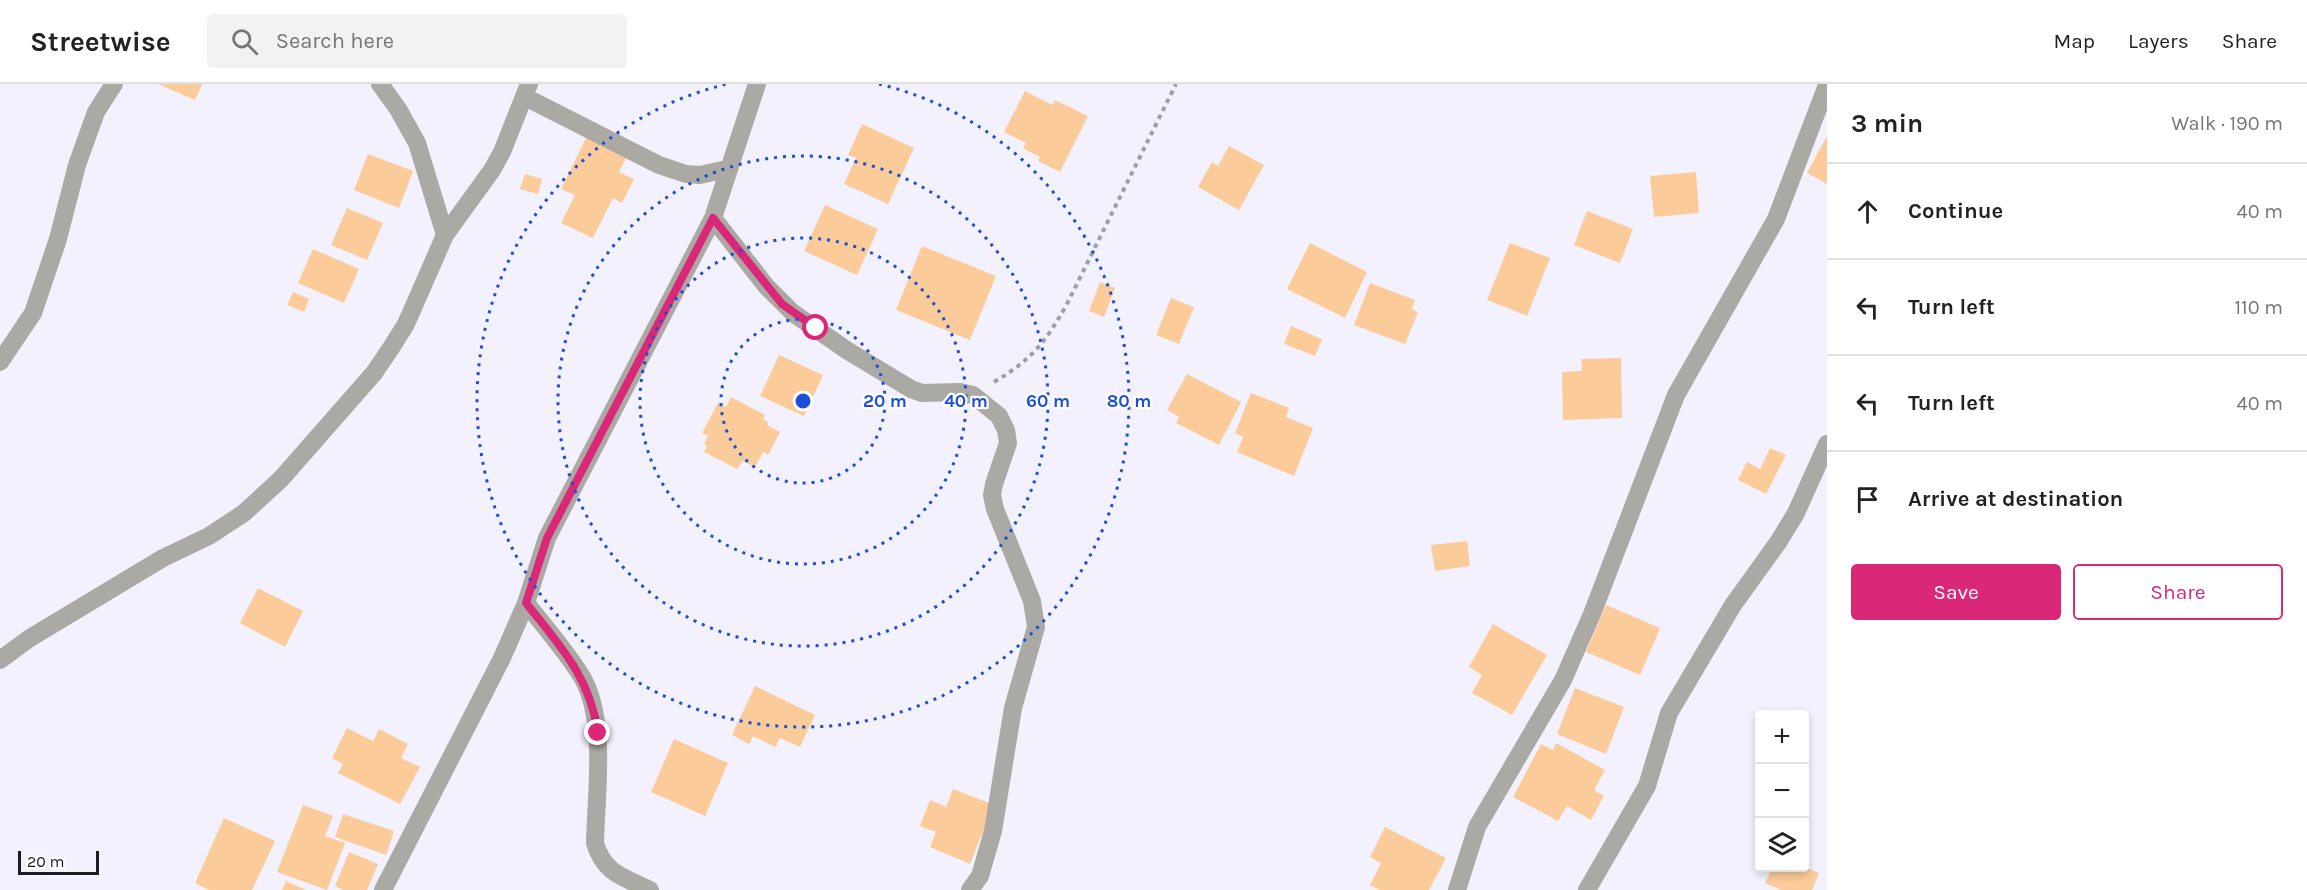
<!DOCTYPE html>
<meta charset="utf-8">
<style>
body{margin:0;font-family:Karla,sans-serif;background:#f2f2f2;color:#222}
.controls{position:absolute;right:18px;bottom:18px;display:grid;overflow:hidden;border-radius:6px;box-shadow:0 3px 9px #0003}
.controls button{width:54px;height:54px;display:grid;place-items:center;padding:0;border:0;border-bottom:2px solid #e0e0e0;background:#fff;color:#222;font:30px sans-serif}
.scale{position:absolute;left:18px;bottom:15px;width:81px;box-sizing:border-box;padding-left:6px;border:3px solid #1c1b1f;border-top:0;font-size:16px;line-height:21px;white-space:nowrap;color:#1c1b1f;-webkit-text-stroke:4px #fff;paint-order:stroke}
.stop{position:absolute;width:18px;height:18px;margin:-14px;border:4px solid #db2777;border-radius:50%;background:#fff}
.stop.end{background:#db2777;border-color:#fff;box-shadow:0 2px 6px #0008}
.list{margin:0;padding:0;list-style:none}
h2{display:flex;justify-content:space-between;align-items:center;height:78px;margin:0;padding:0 24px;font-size:26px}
h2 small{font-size:20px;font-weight:400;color:#767676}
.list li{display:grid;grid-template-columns:39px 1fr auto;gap:18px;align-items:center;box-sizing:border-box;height:96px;padding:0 24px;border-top:2px solid #e0e0e0}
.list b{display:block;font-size:22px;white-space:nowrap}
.list em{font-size:20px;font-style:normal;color:#767676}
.actions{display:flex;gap:12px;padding:18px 24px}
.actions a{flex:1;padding:14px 0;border:2px solid #db2777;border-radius:6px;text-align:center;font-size:21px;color:#db2777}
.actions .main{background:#db2777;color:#fff}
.icon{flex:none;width:33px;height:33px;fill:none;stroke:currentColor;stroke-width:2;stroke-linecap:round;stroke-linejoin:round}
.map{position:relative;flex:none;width:1827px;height:806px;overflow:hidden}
header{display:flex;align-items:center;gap:36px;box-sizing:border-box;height:84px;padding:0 30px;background:#fff;border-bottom:2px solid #e0e0e0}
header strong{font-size:28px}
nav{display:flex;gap:33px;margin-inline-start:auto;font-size:21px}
.search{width:420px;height:54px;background:#f2f2f2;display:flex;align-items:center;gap:15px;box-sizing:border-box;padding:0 21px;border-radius:6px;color:#767676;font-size:22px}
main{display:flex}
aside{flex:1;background:#fff}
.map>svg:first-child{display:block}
.building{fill:#fbcb99}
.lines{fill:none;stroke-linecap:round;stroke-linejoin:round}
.path{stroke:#a09ea7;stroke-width:4;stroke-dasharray:4.5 4.5;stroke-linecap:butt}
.minor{stroke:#aba9a4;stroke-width:18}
.route{stroke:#db2777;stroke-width:8}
.ring{fill:none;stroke:#1d4ed8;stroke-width:3;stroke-dasharray:3 6}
.centre{fill:#1d4ed8;stroke:#fff;stroke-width:3}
.ring-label{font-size:18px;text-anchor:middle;font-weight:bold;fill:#1d4ed8;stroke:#fff;stroke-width:4.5;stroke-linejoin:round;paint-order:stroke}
</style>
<header>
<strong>Streetwise</strong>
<div class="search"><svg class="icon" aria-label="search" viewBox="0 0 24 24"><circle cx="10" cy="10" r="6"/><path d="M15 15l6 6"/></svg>Search here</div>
<nav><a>Map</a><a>Layers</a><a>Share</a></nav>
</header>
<main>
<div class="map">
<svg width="1827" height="806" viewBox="0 0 1827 806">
<rect width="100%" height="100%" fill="#f3f1fd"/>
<path class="building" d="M 158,0 L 202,0 L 195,16 Z
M 1025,7 L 1052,21 L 1055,16 L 1088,32 L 1060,88 L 1038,77 L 1040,73 L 1023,64 L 1026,59 L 1004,48 Z
M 862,40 L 914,64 L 888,120 L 844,100 L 856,74 L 848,71 Z
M 588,50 L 628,70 L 619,88 L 634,95 L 622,119 L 613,114 L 593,154 L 561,139 L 575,111 L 561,105 Z
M 1827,52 L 1827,100 L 1807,89 Z
M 1229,62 L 1264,81 L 1239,126 L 1198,103 L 1212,78 L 1218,82 Z
M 368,70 L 413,87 L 399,124 L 354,106 Z
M 1696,88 L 1699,129 L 1654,133 L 1650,92 Z
M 525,90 L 542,95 L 538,110 L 520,105 Z
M 825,121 L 878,145 L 857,191 L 804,167 Z
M 347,124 L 383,139 L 367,176 L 331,161 Z
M 1587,127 L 1633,145 L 1620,179 L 1574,161 Z
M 1310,159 L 1367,188 L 1345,234 L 1287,205 Z
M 1510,159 L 1550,174 L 1527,232 L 1487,216 Z
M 922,162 L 996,192 L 970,256 L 896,226 Z
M 313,165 L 359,185 L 344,219 L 298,199 Z
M 1100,198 L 1115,204 L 1104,233 L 1089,227 Z
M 1370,199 L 1415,216 L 1412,225 L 1418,228 L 1405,260 L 1354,241 Z
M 293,208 L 309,215 L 304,228 L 287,221 Z
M 1171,214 L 1194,223 L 1179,260 L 1156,251 Z
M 1291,242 L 1322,255 L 1315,272 L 1284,260 Z
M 779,271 L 823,291 L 804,332 L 760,312 Z
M 1621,274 L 1622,334 L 1563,336 L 1562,288 L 1582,287 L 1581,275 Z
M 1187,290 L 1241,318 L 1219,361 L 1176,339 L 1179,333 L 1167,326 Z
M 1251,309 L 1289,324 L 1286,333 L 1313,344 L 1294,392 L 1237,368 L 1243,353 L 1235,349 Z
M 731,313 L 765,331 L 763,335 L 768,338 L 767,341 L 780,348 L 768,371 L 763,368 L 755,383 L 742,377 L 737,385 L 704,368 L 707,362 L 704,360 L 708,352 L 702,349 L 718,319 L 726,323 Z
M 1770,364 L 1786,371 L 1766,410 L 1738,396 L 1747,378 L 1760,385 Z
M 1467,457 L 1470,482 L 1435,487 L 1431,461 Z
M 258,504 L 303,527 L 285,563 L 240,539 Z
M 1606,521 L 1660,544 L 1640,591 L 1586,568 Z
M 1493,540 L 1547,571 L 1512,631 L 1472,609 L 1482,591 L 1469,583 Z
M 755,602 L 815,631 L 800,663 L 780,654 L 775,663 L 753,652 L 749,660 L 732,651 Z
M 1575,604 L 1624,623 L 1606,670 L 1557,650 Z
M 347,644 L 373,657 L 379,645 L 408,660 L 401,674 L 420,683 L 400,720 L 338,689 L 343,680 L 332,674 Z
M 674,655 L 728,679 L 705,732 L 651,708 Z
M 1556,659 L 1605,686 L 1594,706 L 1604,712 L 1591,736 L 1567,722 L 1558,737 L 1513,713 L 1541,660 L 1553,666 Z
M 953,705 L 994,721 L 970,780 L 930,763 L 936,748 L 920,742 L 930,716 L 946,723 Z
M 303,721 L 333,732 L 325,752 L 345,759 L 327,806 L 277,788 Z
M 343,730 L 394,747 L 386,771 L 335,753 Z
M 224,734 L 275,757 L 252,806 L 209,806 L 195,799 Z
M 1385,743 L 1446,774 L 1429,806 L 1380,806 L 1370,801 L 1381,779 L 1370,773 Z
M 349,768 L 378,780 L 367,806 L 343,806 L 335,802 Z
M 1772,784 L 1806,784 L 1819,789 L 1812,806 L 1781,806 L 1765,799 Z
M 286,797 L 306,806 L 282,806 Z"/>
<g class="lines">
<path class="path" d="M 994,298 C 1031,276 1044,260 1066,222 L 1176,0"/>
<path class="minor" d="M 525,13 L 659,81 L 686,90 L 700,91 L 727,85
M 713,134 L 766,202 L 793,229 L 848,267 L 911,305 L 922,309 L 960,308 L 973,311 L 999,332 L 1006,346 L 1008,359 L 994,400 L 992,411 L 995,425 L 1032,517 L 1036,543 L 1013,624 L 993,747 L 980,792 L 970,806
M 445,151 L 492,86 L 502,68 L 529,0
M 0,278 L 33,229 L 58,155 L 77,81 L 96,28 L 114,0
M 526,519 C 545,543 566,567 582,593 C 607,636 596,710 595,759 C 604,790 624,793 650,806
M 0,576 L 30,554 L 163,474 L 209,452 L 244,429 L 281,395 L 374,289 L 391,264 L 406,240 L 445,151 L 417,59 L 398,25 L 380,0
M 383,806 L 502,574 L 526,519 L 547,454 L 713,134 L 757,0
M 1457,806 L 1477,743 L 1563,596 L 1592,530 L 1676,311 L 1776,135 L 1827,1
M 1587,806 L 1647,702 L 1669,629 L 1733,521 L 1779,457 L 1796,429 L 1827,360"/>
</g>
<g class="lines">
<path class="route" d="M 598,649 C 590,593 560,562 526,519 L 547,454 L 713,134 L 782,220 L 816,244"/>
</g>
<g class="ring">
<circle cx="803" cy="317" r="82"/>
<circle cx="803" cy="317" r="163"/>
<circle cx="803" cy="317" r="245"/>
<path d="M879 0A326 326 0 1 1 727 0"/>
</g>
<circle cx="803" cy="317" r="9" class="centre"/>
<g class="ring-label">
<text x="885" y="323">20 m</text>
<text x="966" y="323">40 m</text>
<text x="1048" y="323">60 m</text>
<text x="1129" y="323">80 m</text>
</g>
</svg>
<div class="controls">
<button>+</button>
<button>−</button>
<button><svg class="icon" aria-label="layers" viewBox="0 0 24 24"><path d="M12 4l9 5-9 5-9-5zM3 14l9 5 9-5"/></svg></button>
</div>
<div class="scale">20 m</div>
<div class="stop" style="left:816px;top:244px"></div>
<div class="stop end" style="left:598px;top:649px"></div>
</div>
<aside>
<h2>3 min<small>Walk · 190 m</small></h2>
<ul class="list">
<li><svg class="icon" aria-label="ahead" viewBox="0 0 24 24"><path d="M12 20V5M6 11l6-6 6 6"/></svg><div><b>Continue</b></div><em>40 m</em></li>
<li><svg class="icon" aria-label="left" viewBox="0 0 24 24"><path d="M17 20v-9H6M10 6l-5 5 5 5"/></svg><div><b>Turn left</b></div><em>110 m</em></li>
<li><svg class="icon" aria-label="left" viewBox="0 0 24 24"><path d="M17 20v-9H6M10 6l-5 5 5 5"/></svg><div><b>Turn left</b></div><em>40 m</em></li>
<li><svg class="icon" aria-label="arrive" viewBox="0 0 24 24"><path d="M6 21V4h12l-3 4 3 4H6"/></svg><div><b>Arrive at destination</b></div></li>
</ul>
<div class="actions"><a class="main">Save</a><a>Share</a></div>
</aside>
</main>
